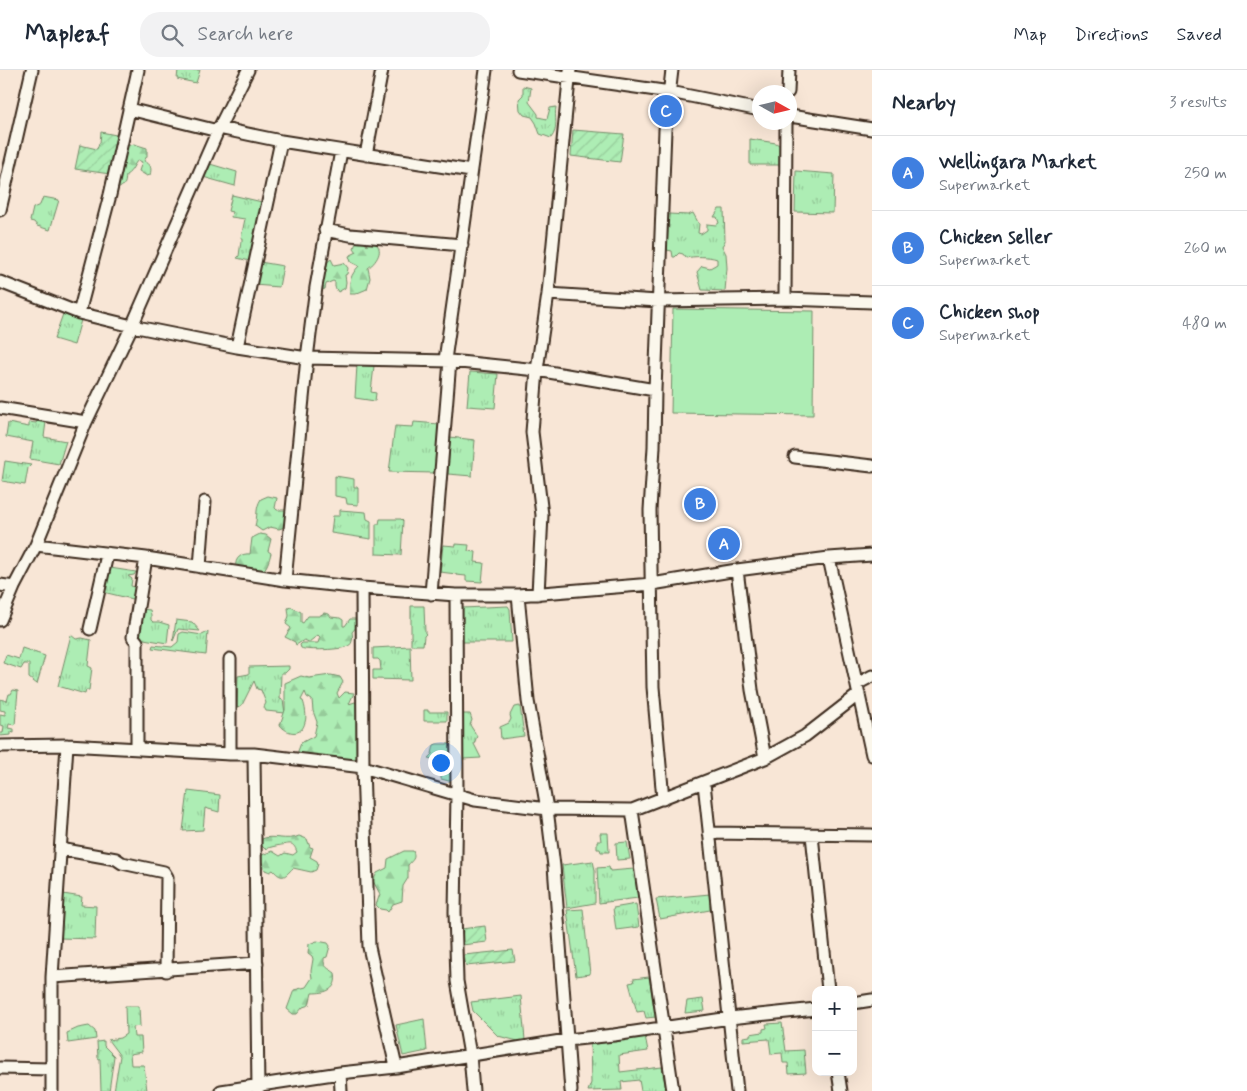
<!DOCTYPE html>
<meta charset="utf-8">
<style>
body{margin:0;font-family:Mynerve,sans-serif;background:#f2f2f3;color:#1f2937}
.controls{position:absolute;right:15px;bottom:15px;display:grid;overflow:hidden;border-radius:10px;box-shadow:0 5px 20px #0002}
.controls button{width:45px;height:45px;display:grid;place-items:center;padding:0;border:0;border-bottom:1px solid #e0e1e3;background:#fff;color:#1f2937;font:25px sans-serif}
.compass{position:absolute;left:752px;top:15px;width:45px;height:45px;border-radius:50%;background:#fff;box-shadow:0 5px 20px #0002;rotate:98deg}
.you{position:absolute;left:440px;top:692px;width:18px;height:18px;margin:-12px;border:4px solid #fff;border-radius:50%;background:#1a73e8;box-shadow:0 0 0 8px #1a73e833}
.badge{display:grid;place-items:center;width:32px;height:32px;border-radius:50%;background:#7c3aed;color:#fff;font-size:16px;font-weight:700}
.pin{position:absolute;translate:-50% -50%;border:2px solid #fff;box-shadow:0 1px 5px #0006}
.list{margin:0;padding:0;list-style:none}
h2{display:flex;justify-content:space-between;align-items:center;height:65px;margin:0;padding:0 20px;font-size:21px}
h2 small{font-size:16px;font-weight:400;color:#747a83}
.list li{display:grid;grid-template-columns:32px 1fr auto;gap:15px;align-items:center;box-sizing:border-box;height:75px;padding:0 20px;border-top:1px solid #e0e1e3}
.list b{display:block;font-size:19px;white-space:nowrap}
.list p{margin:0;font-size:16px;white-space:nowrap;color:#747a83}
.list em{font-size:16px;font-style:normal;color:#747a83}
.icon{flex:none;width:28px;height:28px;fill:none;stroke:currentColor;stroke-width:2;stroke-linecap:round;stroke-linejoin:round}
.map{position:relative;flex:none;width:872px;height:1021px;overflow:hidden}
header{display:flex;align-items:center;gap:30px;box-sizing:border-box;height:70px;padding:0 25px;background:#fff;border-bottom:1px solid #e0e1e3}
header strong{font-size:24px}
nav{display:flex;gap:28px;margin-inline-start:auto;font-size:18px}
.search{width:350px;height:45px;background:#f2f2f3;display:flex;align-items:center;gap:12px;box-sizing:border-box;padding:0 18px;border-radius:20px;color:#747a83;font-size:19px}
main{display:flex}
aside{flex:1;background:#fff}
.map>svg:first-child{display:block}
.grass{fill:url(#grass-tufts);stroke:#748c69}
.forest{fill:url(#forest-firs);stroke:#748c69}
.garden{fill:url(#garden-furrows);stroke:#748c69}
.pitch{fill:#adedb4;stroke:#748c69}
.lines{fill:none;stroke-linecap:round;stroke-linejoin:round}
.street-casing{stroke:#3b2a1e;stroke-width:15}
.street{stroke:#fbf7ec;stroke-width:11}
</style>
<header>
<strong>Mapleaf</strong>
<div class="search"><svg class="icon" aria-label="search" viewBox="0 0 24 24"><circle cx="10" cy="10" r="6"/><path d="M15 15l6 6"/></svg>Search here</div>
<nav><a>Map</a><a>Directions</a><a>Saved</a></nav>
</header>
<main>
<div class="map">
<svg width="872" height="1021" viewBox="0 0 872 1021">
<defs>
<pattern id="grass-tufts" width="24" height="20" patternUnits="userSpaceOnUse" patternTransform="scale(1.25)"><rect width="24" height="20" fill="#adedb4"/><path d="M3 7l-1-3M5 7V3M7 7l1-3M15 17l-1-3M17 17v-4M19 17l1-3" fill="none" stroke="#96cb9a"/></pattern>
<pattern id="forest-firs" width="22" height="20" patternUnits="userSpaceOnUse" patternTransform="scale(1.25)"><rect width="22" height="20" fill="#adedb4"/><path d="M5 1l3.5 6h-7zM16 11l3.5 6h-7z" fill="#96cb9a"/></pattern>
<pattern id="garden-furrows" width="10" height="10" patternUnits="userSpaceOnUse" patternTransform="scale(1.25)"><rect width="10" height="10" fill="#adedb4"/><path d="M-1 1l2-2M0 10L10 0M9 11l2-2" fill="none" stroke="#96cb9a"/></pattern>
</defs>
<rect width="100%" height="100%" fill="#f8e6d6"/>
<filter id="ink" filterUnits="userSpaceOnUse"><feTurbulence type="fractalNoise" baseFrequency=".02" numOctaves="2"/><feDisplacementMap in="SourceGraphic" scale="10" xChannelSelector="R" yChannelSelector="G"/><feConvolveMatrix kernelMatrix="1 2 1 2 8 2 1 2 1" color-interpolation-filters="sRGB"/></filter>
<g filter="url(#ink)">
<path class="grass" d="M 178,0 L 200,0 L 196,13 L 177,9 Z
M 523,16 L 531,18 L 529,32 L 538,44 L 538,47 L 547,49 L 550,38 L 556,37 C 554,46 559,59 551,68 L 540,64 L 536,53 L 532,47 L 524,45 L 520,40 L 519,29 L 523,25 Z
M 750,69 L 776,73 L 779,75 L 779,95 L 750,95 Z
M 210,94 L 237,102 L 235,116 L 203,107 Z
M 796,101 L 834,104 L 833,143 L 795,142 Z
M 232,125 L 262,132 L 250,191 L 237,188 L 239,186 L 241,171 L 243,171 L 243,168 L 241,168 L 245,149 L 231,147 L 232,142 L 228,141 Z
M 43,127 L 59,130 L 50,160 L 37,156 L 34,152 L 30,151 L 33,138 L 40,135 Z
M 719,139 L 724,139 L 725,171 L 722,176 L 726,184 L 727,198 L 725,221 L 702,220 L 697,202 L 702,196 L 710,198 L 717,194 L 717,189 C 709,186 693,186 686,188 L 683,184 L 679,183 L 675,187 L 673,187 L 672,181 L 667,180 L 669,144 L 688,145 L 693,143 L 699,154 L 698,163 L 701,164 L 707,160 L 707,154 L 716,155 L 719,153 L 717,147 L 714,147 Z
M 260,192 L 283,196 L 279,217 L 254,215 Z
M 63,244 L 81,250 L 74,275 L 54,269 Z
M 357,295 L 374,296 L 371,322 L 376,323 L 375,331 L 355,328 Z
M 470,302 L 498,304 L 495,338 L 467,336 Z
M 37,351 L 46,352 L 44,367 L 66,371 L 59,394 L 30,389 L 33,372 L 6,367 L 8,353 L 29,357 L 29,352 L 36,353 Z
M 414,352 L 439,354 L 435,403 L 389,402 L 395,356 L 413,357 Z
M 450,367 L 475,370 L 472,406 L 448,404 Z
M 5,391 L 31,395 L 28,398 L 25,415 L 2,411 Z
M 335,406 L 354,409 L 354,417 L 358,417 L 358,435 L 347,434 L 346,428 L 335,426 Z
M 340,440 L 366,442 L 367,449 L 371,451 L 371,469 L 331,463 L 333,446 L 340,446 Z
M 380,449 L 401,449 L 403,451 L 401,485 L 376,484 L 376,454 L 379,454 Z
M 456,474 L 469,475 L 468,481 L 476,482 L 475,492 L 484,493 L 482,512 L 466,511 L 466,506 L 456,505 L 456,504 L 440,502 L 443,475 L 456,476 Z
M 110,498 L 136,502 L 134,505 L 128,506 L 132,509 L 131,516 L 135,517 L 132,529 L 103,522 Z
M 411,536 L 424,536 L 425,563 L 426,564 L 424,566 L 423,575 L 411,575 Z
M 508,536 L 510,539 L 512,572 L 461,572 L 462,538 Z
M 142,539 L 150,540 L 151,545 L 151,550 L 153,552 L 159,552 L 169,555 L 167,573 L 138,568 Z
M 176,550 L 192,552 L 200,561 L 178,559 L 173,571 Z
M 183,562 L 202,565 L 208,562 L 206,585 L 152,578 L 153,575 L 172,577 L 178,572 L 179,564 Z
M 71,565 L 76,569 L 82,568 L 91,570 L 88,596 L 92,598 L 89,620 L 86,620 L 85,624 L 58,616 Z
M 410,576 L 411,610 L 373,609 L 373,600 L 381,600 L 380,591 L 378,589 L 373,589 L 373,578 Z
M 22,578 L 45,586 L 37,614 L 29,608 L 29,594 L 24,594 L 21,599 L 3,593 L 6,585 L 19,589 Z
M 289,596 L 289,599 L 285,603 L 281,603 L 280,629 L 283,630 L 285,643 L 266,641 L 264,637 L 266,633 L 261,620 L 257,619 L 254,611 L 242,635 L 237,638 L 238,606 L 249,604 L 249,597 Z
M 13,620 L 18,621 C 17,631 16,643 15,655 L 9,654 L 8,658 L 14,659 L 14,663 L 11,662 L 11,665 L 0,666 L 0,663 L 3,663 L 4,656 L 0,655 L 0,644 L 5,645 L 5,641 L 0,640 L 0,629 L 7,631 L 9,624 L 11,624 Z
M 520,636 L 524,666 L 501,669 L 500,657 L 509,653 L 511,649 L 510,645 L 514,637 Z
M 424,640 L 428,640 L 428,642 L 447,642 L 447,651 L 424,651 Z
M 461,644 L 470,644 L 472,650 L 470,655 L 477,666 L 474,674 L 481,688 L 463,689 Z
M 437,674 L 451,674 L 453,712 L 441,709 L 441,704 L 432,703 L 433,689 L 428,688 L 432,684 L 434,675 Z
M 188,721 L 220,725 L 219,742 L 205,738 L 203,760 L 183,761 Z
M 600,763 L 608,763 L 609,782 L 601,782 L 600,779 L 597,779 L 597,771 L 601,771 Z
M 627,772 L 630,789 L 617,790 L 616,773 Z
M 593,791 L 595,800 L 595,833 L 567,838 L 562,795 Z
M 609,797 L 610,801 L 634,799 L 638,828 L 599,833 L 597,798 Z
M 63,824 L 82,827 L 81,835 L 96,836 L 95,869 L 60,868 Z
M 710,824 L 710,840 L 660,849 L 656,829 Z
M 636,834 L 639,857 L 616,860 L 613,838 Z
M 583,839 L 590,904 L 576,906 L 567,840 Z
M 649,907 L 656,947 L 646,948 L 644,941 L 637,942 L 629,913 L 634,912 L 633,909 Z
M 521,926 L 525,970 L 522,972 L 498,966 L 473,941 L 471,932 Z
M 703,929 L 705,941 L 685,943 L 687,931 Z
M 125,936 L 139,936 L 140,956 L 133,957 L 134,967 L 141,967 L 142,982 L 130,984 L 131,995 L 144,995 L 147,1021 L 114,1021 L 120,986 L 108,970 L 120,968 L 126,964 Z
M 424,949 L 427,981 L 403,986 L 396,955 Z
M 782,953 L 786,981 L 804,980 L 806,1003 L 789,1004 L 788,993 L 783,993 L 782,983 L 771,984 L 769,969 L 743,971 L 743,967 L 750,966 L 750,964 L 763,962 L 763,959 L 767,958 L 766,954 Z
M 89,956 L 95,961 L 96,969 L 68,973 L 67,963 L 78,958 Z
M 645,966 L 648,981 L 619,985 L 620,1002 L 662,997 L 666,1020 L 641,1021 L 639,1010 L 621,1012 L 622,1020 L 588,1021 L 591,1013 L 590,972 Z
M 104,971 L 104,976 L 114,986 L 109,1021 L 101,1021 L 100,989 L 98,988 L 97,972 Z"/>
<path class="forest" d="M 134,74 L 147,78 L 147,86 L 144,91 C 151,94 152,98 150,105 L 147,106 L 139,101 L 142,92 L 138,90 C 133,95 133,101 126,105 C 125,117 125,113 117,120 L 127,76 Z
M 357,170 L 364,170 L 367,176 L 369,171 C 387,175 378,191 368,198 L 370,208 L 367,219 L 355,224 L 350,224 C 348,213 351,204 359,196 L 351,192 L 349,186 L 357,182 L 354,178 Z
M 331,189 L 334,195 L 344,193 L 348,198 L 347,204 L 345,205 L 346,212 L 345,218 L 338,222 L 335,217 L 335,212 L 333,211 L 326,214 L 325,219 L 321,220 L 322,200 L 326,198 L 326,193 Z
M 268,426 L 277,428 L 275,438 L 277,440 L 287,440 L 285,457 L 279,459 L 270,457 L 262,461 L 255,456 C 258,446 255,438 261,429 Z
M 260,464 L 266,465 L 271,469 L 268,481 L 271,483 C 269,491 267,497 262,502 L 236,498 C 234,488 242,483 250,484 L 252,468 Z
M 291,537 L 301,542 L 301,552 L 303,553 L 308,546 L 319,546 L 324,543 L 329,544 L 331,547 L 340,548 L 343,550 L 343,556 L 345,556 L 350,549 L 356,549 L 358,555 L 352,562 C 353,567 353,574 348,576 C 342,580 307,581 301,578 L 300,575 L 302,573 L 318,573 L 320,567 L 318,565 L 309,572 L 304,570 L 296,575 L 295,572 L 285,567 L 291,558 L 286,554 L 289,546 L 288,538 Z
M 331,605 L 340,607 L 343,612 L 337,623 L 339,628 L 345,622 L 354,623 L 349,634 L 355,632 L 357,633 L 359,689 L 356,691 L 322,686 L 314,690 L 298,684 L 298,681 L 301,673 L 314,666 L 317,652 L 313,641 L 312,630 L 307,627 L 305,622 L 301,630 L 303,631 C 305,636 307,647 305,652 C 302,667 287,664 280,655 L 285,640 L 285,613 L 301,606 L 309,608 Z
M 299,766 L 307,769 L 310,777 L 313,778 L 310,787 L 317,791 L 318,794 L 316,800 L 311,802 L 293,798 C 285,806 283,811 273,800 L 270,802 L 265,800 L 262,792 L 260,790 L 262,785 L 272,781 L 280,786 L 285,783 L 293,785 L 297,782 C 293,771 290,774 281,775 C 275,776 271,777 265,779 L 261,775 L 262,769 C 271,764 287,772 299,766 Z
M 404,781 L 413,781 C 416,789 412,790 408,795 L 408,808 L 403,816 L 402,831 L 393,834 L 388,842 L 386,840 L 380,839 L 376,835 L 380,824 L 373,811 L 377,803 L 387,798 L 388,789 Z
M 317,871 L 328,873 L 330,876 L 327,887 L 324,888 C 323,898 329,898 335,903 C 338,920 326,923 312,923 L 309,935 L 303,937 L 297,944 L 293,944 L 287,939 L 294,920 L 306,917 L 312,908 L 311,901 L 313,889 L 312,886 L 308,883 L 309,874 Z"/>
<path class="garden" d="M 573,60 L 624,64 L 620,92 L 571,86 Z
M 101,62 L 116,65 L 110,104 L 75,99 L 80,75 L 97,79 L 99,73 L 100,73 Z
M 485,856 L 487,872 L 462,875 L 461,859 Z
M 513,880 L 515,891 L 466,896 L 464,885 Z"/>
<path class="pitch" d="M 673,239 L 814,241 L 813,345 L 671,343 Z"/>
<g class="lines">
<defs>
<path id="street" d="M 518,0 L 670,22 L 760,40
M 788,22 L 789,0
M 129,39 L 218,61
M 790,46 L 872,59
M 219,58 L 281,71 L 471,101
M 366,85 L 382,0
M 0,140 L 32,0
M 325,160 L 350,165 L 462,175
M 0,212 L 79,243 L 132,256 L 237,277 L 307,288 L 450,291 L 537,300 L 655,320
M 548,224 L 658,231 L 785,229 L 872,232
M 785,229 L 786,52
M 79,243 L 110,125 L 138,0
M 237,277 L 281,71
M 445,290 L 486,0
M 0,338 L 86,352
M 795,387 L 872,396
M 36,475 L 146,488 L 285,510 L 362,518 L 456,525 L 518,525 L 652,514 L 737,500 L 829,488 L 872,485
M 829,488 L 872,685
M 200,497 L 205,432
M 737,500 L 752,620 L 765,688
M 285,510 L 307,288 L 316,217 L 341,81
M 0,515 L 14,517
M 362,518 L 363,697 L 369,877 L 396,997
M 431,524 L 450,291
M 538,524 L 542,445 L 532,362 L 537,300 L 548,224 L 570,0
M 456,525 L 457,724 L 455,842 L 457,911 L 470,985 L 473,1021
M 518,525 L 528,631 L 547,739 L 554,796 L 571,1021
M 0,550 L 14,517 L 36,475 L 86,352 L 132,256 L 219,58 L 248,0
M 90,559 L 107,485
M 857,614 L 872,606
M 0,676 L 67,675 L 230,684 L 254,684 L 363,697 L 475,730 L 547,739 L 632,740 L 765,688 L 805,666 L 859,624
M 137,678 L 137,572 L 133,567 L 146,488
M 230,684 L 230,589
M 254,684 L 258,1021
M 704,713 L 737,1021
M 663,729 L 653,617 L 650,440 L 654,377 L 655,320 L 665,60 L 672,0
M 632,740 L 673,1021
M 709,763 L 872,765
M 812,765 L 828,920
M 60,779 L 116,789 L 122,793 L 164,802 L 167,807 L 166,901
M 52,907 L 257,893
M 853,933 L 872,930
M 0,998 L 51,999
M 838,1002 L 841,1021
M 340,1003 L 341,1021
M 52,1021 L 52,907 L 67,675
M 221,1021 L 340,1003 L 396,997 L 567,970 L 614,965 L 730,948 L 816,939"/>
</defs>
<use href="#street" class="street-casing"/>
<use href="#street" class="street"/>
</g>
</g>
</svg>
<div class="controls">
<button>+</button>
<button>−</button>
</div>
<svg class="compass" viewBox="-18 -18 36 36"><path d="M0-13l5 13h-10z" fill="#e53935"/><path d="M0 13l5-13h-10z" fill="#747a83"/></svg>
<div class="you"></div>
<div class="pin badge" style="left:724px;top:474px;background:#3f7fe0">A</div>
<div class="pin badge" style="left:700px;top:434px;background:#3f7fe0">B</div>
<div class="pin badge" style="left:666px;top:41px;background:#3f7fe0">C</div>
</div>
<aside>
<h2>Nearby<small>3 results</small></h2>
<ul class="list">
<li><span class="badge" style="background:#3f7fe0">A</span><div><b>Wellingara Market</b><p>Supermarket</p></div><em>250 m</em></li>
<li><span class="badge" style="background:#3f7fe0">B</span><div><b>Chicken seller</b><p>Supermarket</p></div><em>260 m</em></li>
<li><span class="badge" style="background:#3f7fe0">C</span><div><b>Chicken shop</b><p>Supermarket</p></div><em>480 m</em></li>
</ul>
</aside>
</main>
